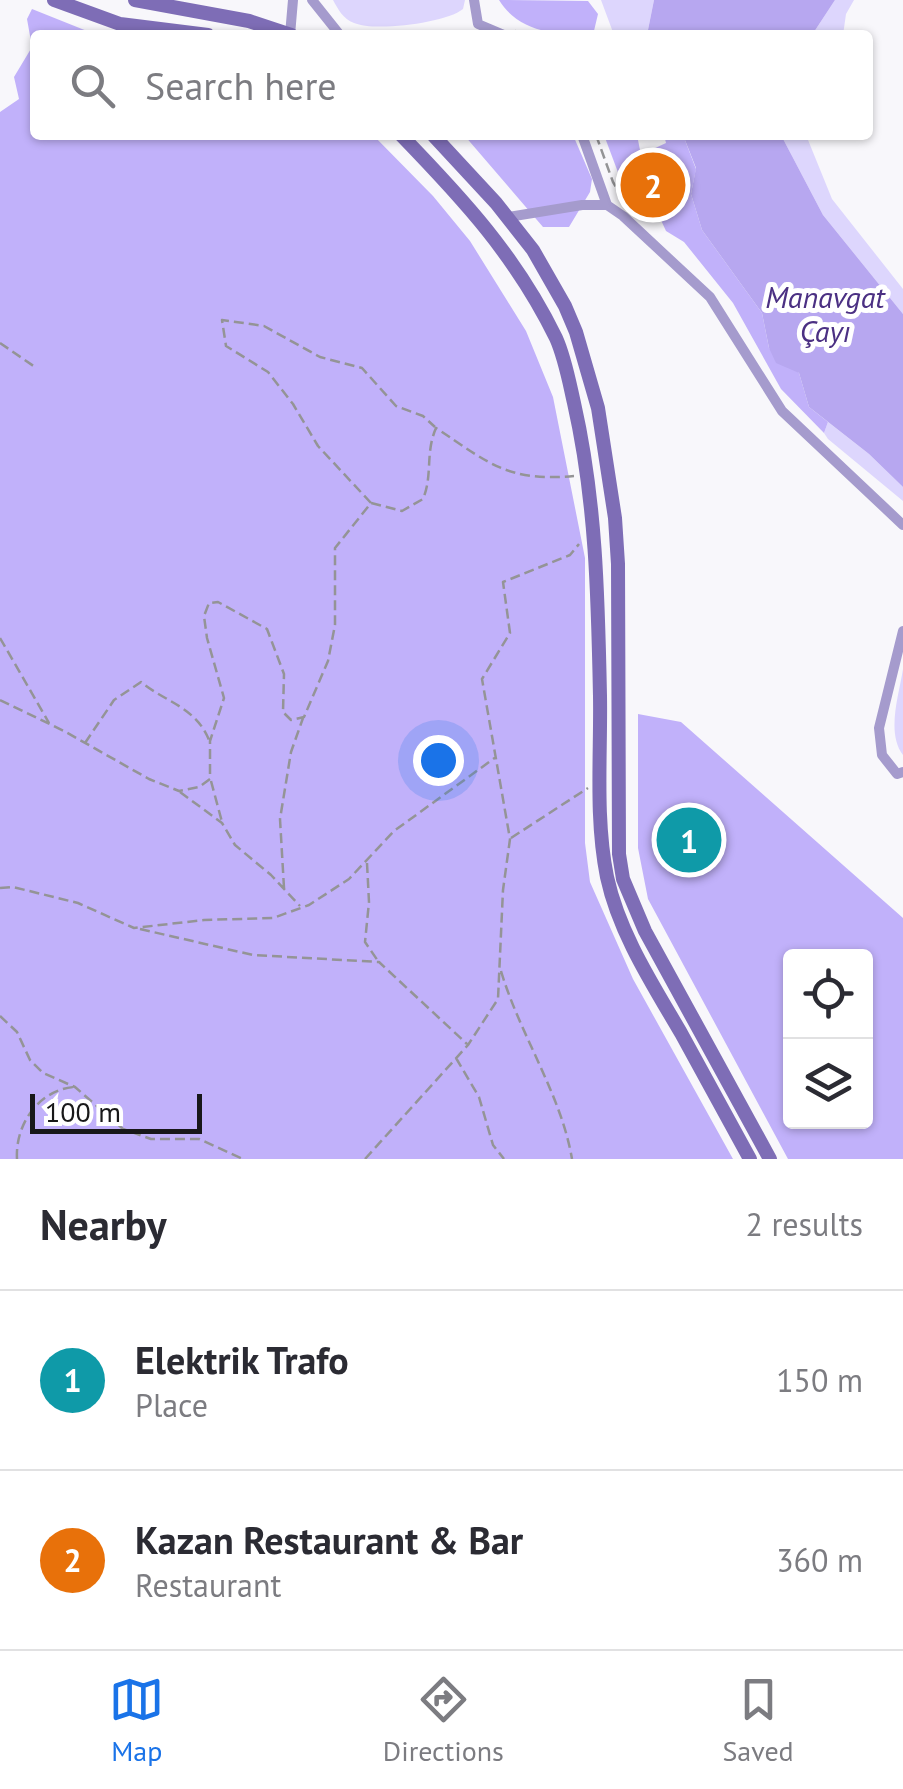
<!DOCTYPE html>
<meta charset="utf-8">
<style>
body{margin:0;font-family:"PT Sans",sans-serif;background:#f7f7f7;color:#2b2b33}
.controls{position:absolute;right:30px;bottom:30px;display:grid;overflow:hidden;border-radius:10px;box-shadow:0 2px 8px #0004}
.controls button{width:90px;height:90px;display:grid;place-items:center;padding:0;border:0;border-bottom:2px solid #e1e1e2;background:#fff;color:#2b2b33;font:50px sans-serif}
.scale{position:absolute;left:30px;bottom:25px;width:172px;box-sizing:border-box;padding-left:10px;border:5px solid #181819;border-top:0;font-size:28px;line-height:35px;white-space:nowrap;color:#181819;-webkit-text-stroke:8px #fff;paint-order:stroke}
.you{position:absolute;left:438px;top:760px;width:35px;height:35px;margin:-25px;border:8px solid #fff;border-radius:50%;background:#1a73e8;box-shadow:0 0 0 15px #1a73e833}
.badge{display:grid;place-items:center;width:65px;height:65px;border-radius:50%;background:#1a73e8;color:#fff;font-size:32px;font-weight:700}
.pin{position:absolute;translate:-50% -50%;border:5px solid #fff;box-shadow:0 2px 10px #0006}
.list{margin:0;padding:0;list-style:none}
h2{display:flex;justify-content:space-between;align-items:center;height:130px;margin:0;padding:0 40px;font-size:42px}
h2 small{font-size:32px;font-weight:400;color:#7c7c81}
.list li{display:grid;grid-template-columns:65px 1fr auto;gap:30px;align-items:center;box-sizing:border-box;height:180px;padding:0 40px;border-top:2px solid #e1e1e2}
.list b{display:block;font-size:38px;white-space:nowrap}
.list p{margin:0;font-size:32px;white-space:nowrap;color:#7c7c81}
.list em{font-size:32px;font-style:normal;color:#7c7c81}
.icon{flex:none;width:55px;height:55px;fill:none;stroke:currentColor;stroke-width:2;stroke-linecap:round;stroke-linejoin:round}
.map{position:relative;flex:none;width:903px;height:1159px;overflow:hidden}
.search{position:absolute;background:#fff;box-shadow:0 2px 8px #0004;left:30px;right:30px;top:30px;height:110px;display:flex;align-items:center;gap:25px;box-sizing:border-box;padding:0 35px;border-radius:10px;color:#7c7c81;font-size:38px}
.sheet{height:490px;background:#fff}
nav{display:flex;justify-content:space-around;align-items:center;box-sizing:border-box;height:140px;border-top:2px solid #e1e1e2;background:#fff;font-size:28px;color:#7c7c81}
nav a{display:grid;justify-items:center;gap:5px}
nav .on{color:#1a73e8}
.map>svg:first-child{display:block}
.green{fill:#ddd6fd}
.forest{fill:#c1b1fa;fill-rule:evenodd}
.water{fill:#b7a7f0}
.building{fill:#d4d3d7}
.lines{fill:none;stroke-linecap:round;stroke-linejoin:round}
.path{stroke:#949496;stroke-width:2.5;stroke-dasharray:10 5;stroke-linecap:butt}
.minor{stroke:#a59bcd;stroke-width:10}
.secondary{stroke:#7e6db6;stroke-width:14}
.labels{text-anchor:middle;stroke-width:10;stroke-linejoin:round;paint-order:stroke}
.water-label{font-size:30px;font-style:italic;fill:#4b3083;stroke:#fff}
</style>
<div class="map">
<svg width="903" height="1159" viewBox="0 0 903 1159">
<rect width="100%" height="100%" fill="#f8f7fb"/>
<path class="green" d="M 333,0 L 465,0 L 463,9 C 446,23 375,32 354,23 C 343,19 338,9 333,0 Z
M 601,0 L 654,0 L 647,35 L 614,35 Z
M 835,0 L 854,0 L 846,14 L 843,35 L 812,35 Z
M 781,135 L 806,135 L 832,199 L 903,289 L 903,314 L 823,215 Z
M 828,422 L 869,454 L 903,487 L 903,501 L 828,439 L 824,433 Z
M 903,669 L 903,755 C 886,733 899,695 903,669 Z"/>
<path class="forest" d="M 499,0 L 588,1 L 598,14 L 593,35 C 558,35 519,33 499,0 Z
M 32,9 L 97,35 L 35,35 L 35,135 L 373,135 L 433,196 L 470,241 L 526,331 L 553,397 L 585,558 L 585,843 L 590,882 L 633,979 L 733,1159 L 0,1159 L 0,112 L 19,99 L 14,77 L 32,47 L 27,19 Z
M 464,135 L 573,135 L 592,179 L 590,192 L 569,227 L 543,227 Z
M 604,135 L 633,135 L 638,140 L 646,180 L 644,193 L 636,196 L 625,191 Z
M 664,135 L 683,135 L 696,169 L 691,194 L 702,230 L 762,313 L 769,348 L 799,373 L 809,407 L 828,422 L 824,433 L 781,389 L 733,303 L 684,242 L 666,231 L 660,218 L 673,193 L 673,176 L 655,159 L 653,149 L 666,143 Z
M 638,714 L 681,722 L 903,918 L 903,1159 L 788,1159 L 648,899 L 638,848 ZM 790,956 L 866,956 L 866,1122 L 790,1122 Z"/>
<path class="water" d="M 654,0 L 835,0 L 812,35 L 647,35 Z
M 683,135 L 781,135 L 823,215 L 903,314 L 903,487 L 869,454 L 809,407 L 799,373 L 776,363 L 769,348 L 762,313 L 702,230 L 691,194 L 696,168 Z"/>
<path class="building" d="M 700,833 L 701,846 L 678,847 L 677,834 Z"/>
<g class="lines">
<path class="path" d="M 515,31 L 526,35
M 596,135 L 613,182 L 625,202
M 0,343 L 35,367
M 371,503 L 318,446 L 293,404 L 268,372 L 226,346 L 222,320 L 264,326 L 320,357 L 362,368 L 396,406 L 423,416 L 435,427
M 0,638 L 49,723
M 0,700 L 64,731 L 149,779 L 179,791 L 199,787 L 210,779 L 210,741 L 224,698 L 207,638 L 204,616 L 209,603 L 218,602 L 267,629 L 284,674 L 283,712 L 291,720 L 304,717 L 328,661 L 335,625 L 335,548 L 371,503 L 402,511 L 423,499 C 433,475 425,453 436,428 C 489,463 507,482 574,476
M 85,743 L 114,700 L 141,682 C 165,702 196,707 209,740
M 211,781 L 222,822
M 180,792 L 222,823 L 235,845 L 271,875 L 300,906
M 511,838 L 588,788
M 367,863 L 369,902 L 365,942 L 378,961
M 0,888 L 13,887 L 78,903 L 134,928 L 204,920 L 273,918 L 309,905 L 349,879 L 394,831 L 496,757
M 284,888 L 280,819 L 291,752 L 303,718
M 140,929 L 253,955 L 379,962 L 467,1044
M 501,971 C 520,1035 561,1094 572,1159
M 0,1016 L 17,1032 L 30,1060 L 43,1073 L 75,1087 L 123,1129 L 151,1139 L 199,1139 L 243,1159
M 456,1058 L 479,1097 L 493,1145 L 504,1159
M 17,1159 C 15,1124 39,1090 74,1087
M 365,1159 L 468,1045 L 498,999 L 503,890 L 510,839 L 482,679 L 510,633 L 503,582 L 570,555 L 579,544"/>
<path class="minor" d="M 312,0 L 340,35
M 474,0 L 478,24 L 504,35
M 290,35 L 293,0
M 582,135 L 607,205
M 508,217 L 582,205 L 607,205 L 623,216 L 710,297 L 782,411 L 903,525
M 903,631 L 879,728 L 882,755 L 897,774 L 903,772"/>
<path class="secondary" d="M 54,0 L 120,24 L 208,35
M 135,0 L 249,21 L 291,35
M 401,135 C 463,199 516,256 556,338 C 565,358 569,381 574,403 C 596,500 598,597 600,696 C 601,755 595,818 607,877 C 619,933 653,985 681,1033 C 704,1075 727,1117 750,1159
M 433,135 L 496,203 L 533,250 L 565,306 L 576,332 L 598,408 L 615,518 L 618,564 L 619,854 L 623,879 L 645,931 L 770,1159"/>
</g>
<g class="labels">
<g class="water-label">
<text x="825" y="308">Manavgat<tspan x="825" dy="34">Çayı</tspan></text>
</g>
</g>
</svg>
<div class="controls">
<button><svg class="icon" aria-label="locate" viewBox="0 0 24 24"><circle cx="12" cy="12" r="6"/><path d="M12 2v4M12 18v4M2 12h4M18 12h4"/></svg></button>
<button><svg class="icon" aria-label="layers" viewBox="0 0 24 24"><path d="M12 4l9 5-9 5-9-5zM3 14l9 5 9-5"/></svg></button>
</div>
<div class="scale">100 m</div>
<div class="you"></div>
<div class="pin badge" style="left:689px;top:840px;background:#0f9aa8">1</div>
<div class="pin badge" style="left:653px;top:185px;background:#e8710a">2</div>
<div class="search"><svg class="icon" aria-label="search" viewBox="0 0 24 24"><circle cx="10" cy="10" r="6"/><path d="M15 15l6 6"/></svg>Search here</div>
</div>
<section class="sheet">
<h2>Nearby<small>2 results</small></h2>
<ul class="list">
<li><span class="badge" style="background:#0f9aa8">1</span><div><b>Elektrik Trafo</b><p>Place</p></div><em>150 m</em></li>
<li><span class="badge" style="background:#e8710a">2</span><div><b>Kazan Restaurant &amp; Bar</b><p>Restaurant</p></div><em>360 m</em></li>
</ul>
</section>
<nav>
<a class="on"><svg class="icon" aria-label="map" viewBox="0 0 24 24"><path d="M3 6l6-2 6 2 6-2v14l-6 2-6-2-6 2zM9 4v14M15 6v14"/></svg>Map</a>
<a><svg class="icon" aria-label="directions" viewBox="0 0 24 24"><path d="M12 3l9 9-9 9-9-9zM9 14v-3h6M13 9l2 2-2 2"/></svg>Directions</a>
<a><svg class="icon" aria-label="saved" viewBox="0 0 24 24"><path d="M7 4h10v16l-5-4-5 4z"/></svg>Saved</a>
</nav>
